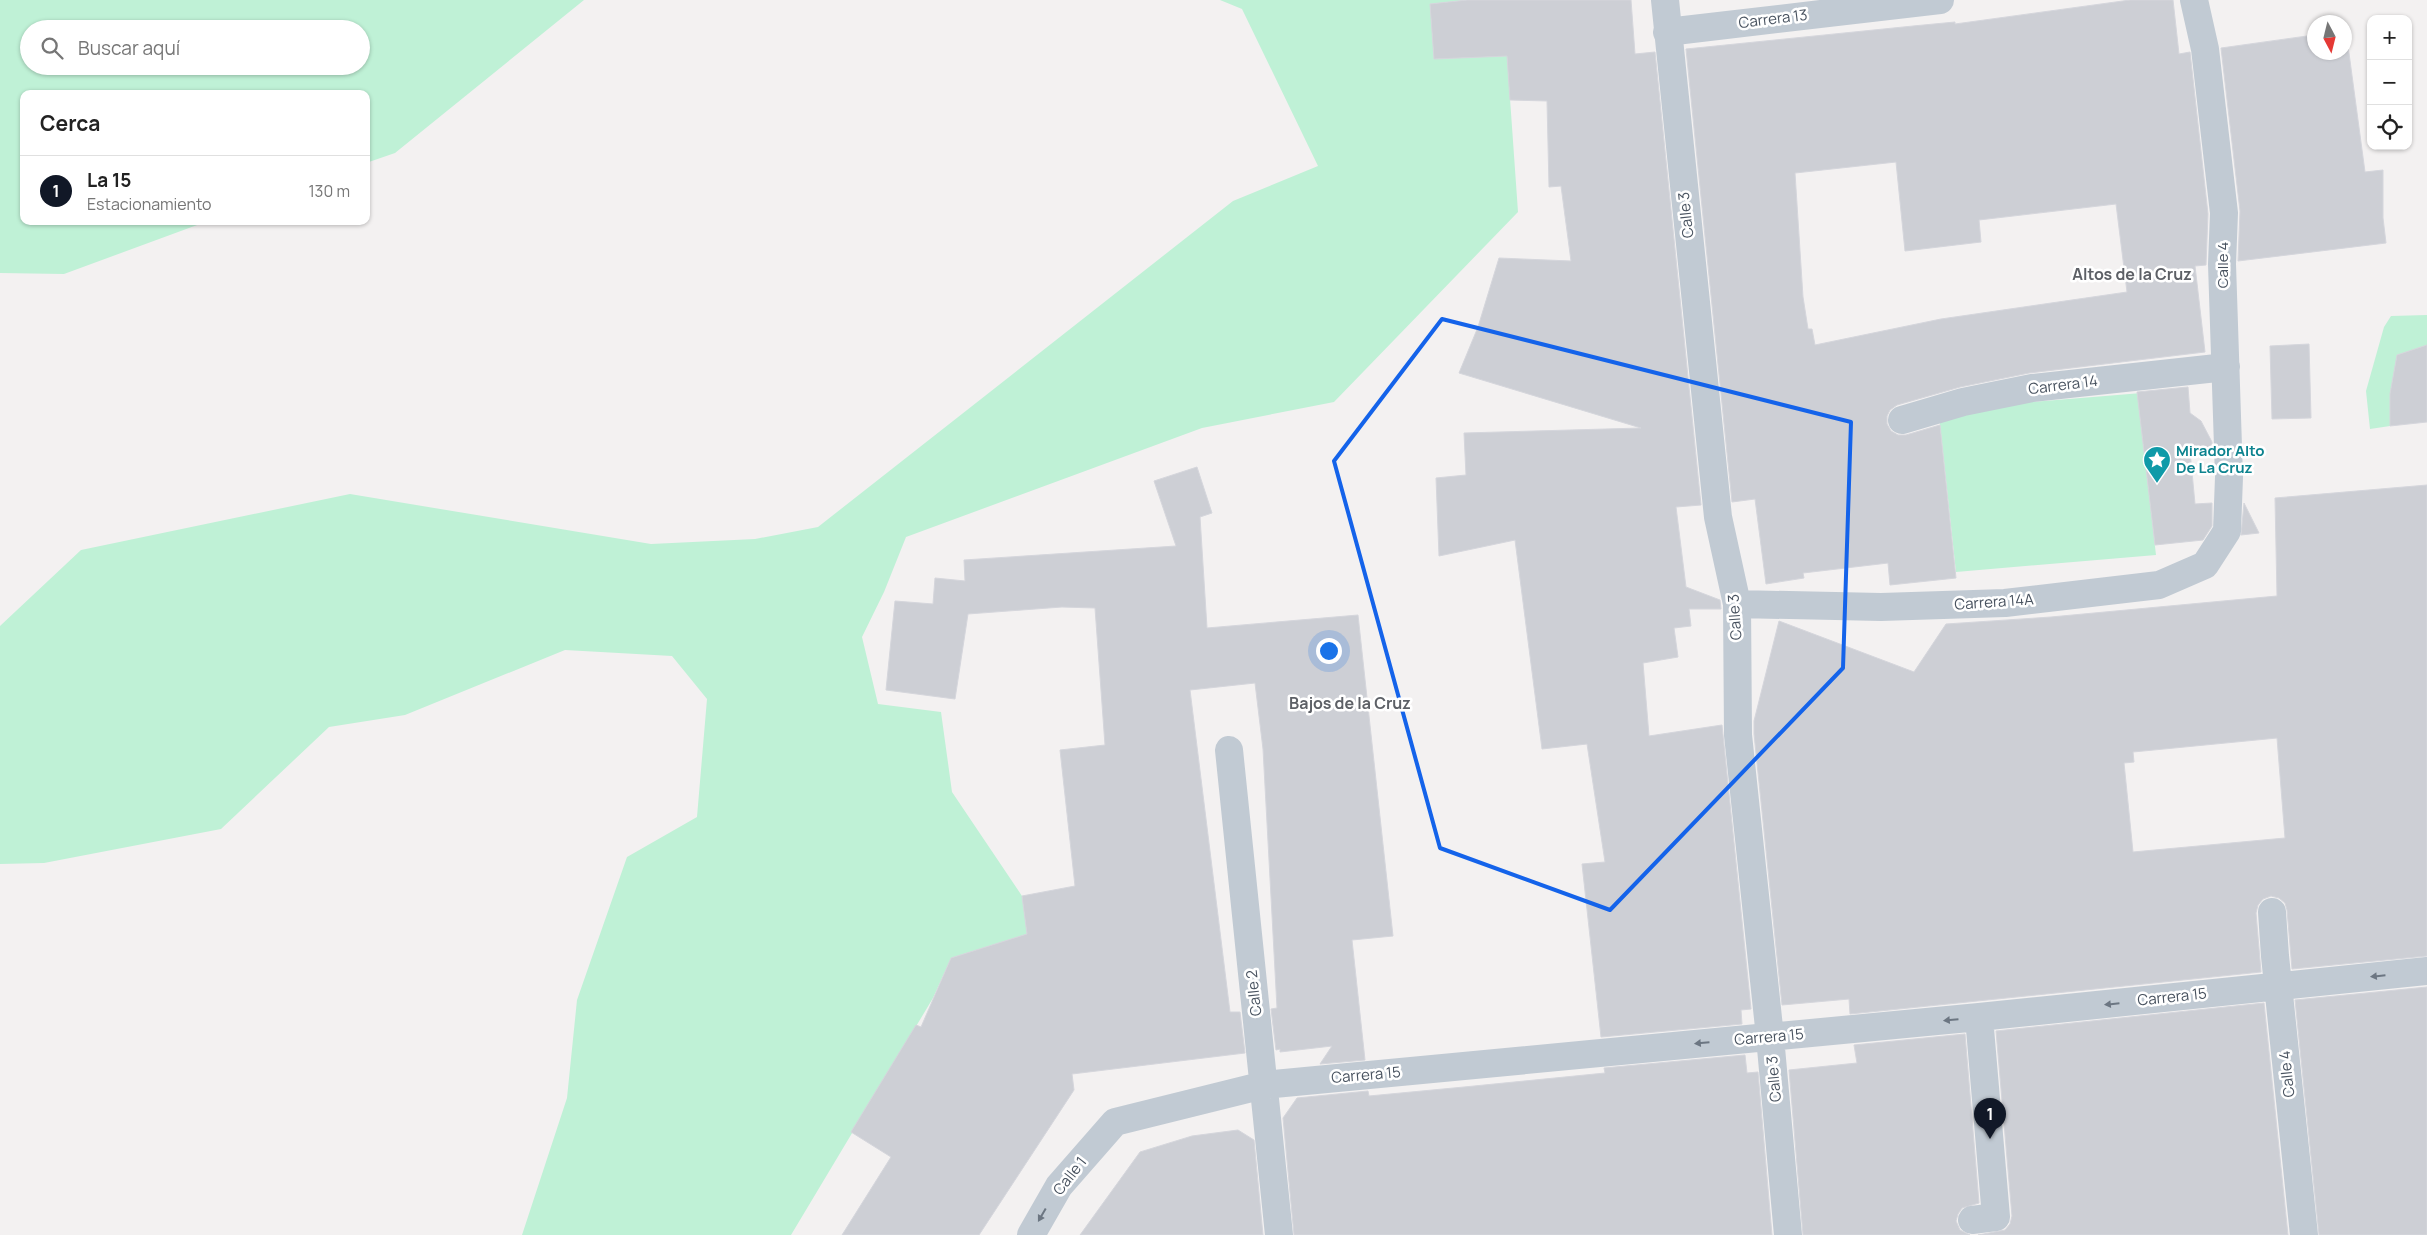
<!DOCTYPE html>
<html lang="es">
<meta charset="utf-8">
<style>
body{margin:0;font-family:Manrope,sans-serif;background:#f2f2f2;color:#222}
.controls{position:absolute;right:15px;top:15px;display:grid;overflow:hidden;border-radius:10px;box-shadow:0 1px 4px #0004}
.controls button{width:45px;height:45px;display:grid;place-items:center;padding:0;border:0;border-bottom:1px solid #e0e0e0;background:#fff;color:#222;font:25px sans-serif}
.compass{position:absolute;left:2307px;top:15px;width:45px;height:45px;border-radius:50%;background:#fff;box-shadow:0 1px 4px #0004;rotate:173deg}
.you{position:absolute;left:1328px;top:650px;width:18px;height:18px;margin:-12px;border:4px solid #fff;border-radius:50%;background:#1a73e8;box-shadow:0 0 0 8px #1a73e833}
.badge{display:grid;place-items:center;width:32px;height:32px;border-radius:50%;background:#111827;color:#fff;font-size:16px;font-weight:700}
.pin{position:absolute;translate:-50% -41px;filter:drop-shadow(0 1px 2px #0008)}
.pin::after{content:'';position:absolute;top:26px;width:18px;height:15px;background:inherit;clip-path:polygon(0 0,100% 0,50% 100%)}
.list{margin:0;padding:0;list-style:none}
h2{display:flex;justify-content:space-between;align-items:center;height:65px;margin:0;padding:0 20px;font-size:21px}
h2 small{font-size:16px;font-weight:400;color:#767676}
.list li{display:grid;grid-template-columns:32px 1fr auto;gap:15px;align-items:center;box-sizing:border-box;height:70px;padding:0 20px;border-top:1px solid #e0e0e0}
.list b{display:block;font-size:19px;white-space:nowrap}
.list p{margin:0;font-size:16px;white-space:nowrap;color:#767676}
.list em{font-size:16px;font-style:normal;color:#767676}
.icon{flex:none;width:28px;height:28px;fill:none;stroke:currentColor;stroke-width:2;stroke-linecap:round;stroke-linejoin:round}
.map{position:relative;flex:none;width:2427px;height:1235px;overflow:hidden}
.search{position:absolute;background:#fff;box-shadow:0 1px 4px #0004;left:20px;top:20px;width:350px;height:55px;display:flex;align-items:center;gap:12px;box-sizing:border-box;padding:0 18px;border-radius:28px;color:#767676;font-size:19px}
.panel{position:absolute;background:#fff;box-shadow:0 1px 4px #0004;left:20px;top:90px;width:350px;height:135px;border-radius:10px}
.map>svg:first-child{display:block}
.green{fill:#bff1d6;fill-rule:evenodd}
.building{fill:#cdcfd5;stroke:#d5d6dc;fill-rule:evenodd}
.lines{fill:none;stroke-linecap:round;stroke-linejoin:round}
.minor{stroke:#c1cad3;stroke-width:28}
.oneway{fill:#6c7682}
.marked{fill:none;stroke:#1463ea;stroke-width:4;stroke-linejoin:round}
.labels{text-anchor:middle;stroke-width:5;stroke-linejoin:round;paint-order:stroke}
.street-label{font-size:15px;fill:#48525f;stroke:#fff}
.culture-label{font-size:15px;font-weight:bold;fill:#0d838f;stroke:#fff;text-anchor:start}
.neighbourhood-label{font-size:16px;font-weight:bold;fill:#5d6066;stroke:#fff}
</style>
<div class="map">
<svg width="2427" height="1235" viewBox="0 0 2427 1235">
<rect width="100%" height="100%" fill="#f3f1f1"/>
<path class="green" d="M 0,0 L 584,0 L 395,153 L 366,163 L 366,94 L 24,94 L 24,221 L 208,221 L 64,274 L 0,273 ZM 29,29 L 361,29 L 361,66 L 29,66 Z
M 1220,0 L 1467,0 L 1430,4 L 1434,59 L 1507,56 L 1518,212 L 1334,402 L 1202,428 L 906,537 L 884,592 L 862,637 L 878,704 L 941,712 L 952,792 L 1022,896 L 1027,934 L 951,958 L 933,998 L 791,1235 L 522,1235 L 567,1098 L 577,1000 L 627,857 L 697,817 L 707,699 L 672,656 L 565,650 L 405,715 L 329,727 L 221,829 L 44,863 L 0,864 L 0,626 L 81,550 L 350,494 L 651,544 L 755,539 L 818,527 L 1233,201 L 1318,166 L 1242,9 Z
M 2427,315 L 2427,345 L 2397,355 L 2390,394 L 2390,426 L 2370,429 L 2366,391 L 2384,327 L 2391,316 Z
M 2166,391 L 2139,409 L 2156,555 L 1956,572 L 1939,415 L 2031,402 Z"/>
<path class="building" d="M 1467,0 L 1631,0 L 1635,54 L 1655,52 L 1701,505 L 1676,507 L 1686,587 L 1720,600 L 1721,609 L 1689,609 L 1691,626 L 1674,628 L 1678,657 L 1643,663 L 1649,736 L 1722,725 L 1751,1009 L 1741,1010 L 1742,1024 L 1601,1037 L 1582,864 L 1605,862 L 1587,744 L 1542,749 L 1515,540 L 1439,556 L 1436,478 L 1466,475 L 1464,433 L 1641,428 L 1459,373 L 1478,327 L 1499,258 L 1571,261 L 1561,186 L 1549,187 L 1547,101 L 1510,100 L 1507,56 L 1434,59 L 1430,4 Z
M 2130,0 L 2173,0 L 2179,54 L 2190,52 L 2208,214 L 2206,265 L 2195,266 L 2205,352 L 2029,373 L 1960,387 L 1897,405 L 1890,410 L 1887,416 L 1887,424 L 1891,431 L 1898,435 L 1906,435 L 1940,425 L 1956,578 L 1890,585 L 1888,563 L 1803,573 L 1804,578 L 1766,584 L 1755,499 L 1732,502 L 1686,49 L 1913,26 L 1955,22 L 1955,24 ZM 1896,162 L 1905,251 L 1981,242 L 1979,220 L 2116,204 L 2127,292 L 1941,319 L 1815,345 L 1812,329 L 1808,329 L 1803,297 L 1795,173 Z
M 2344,31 L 2346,31 L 2365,172 L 2383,170 L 2383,218 L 2386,243 L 2238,261 L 2240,211 L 2221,48 L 2314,35 L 2314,52 L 2344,52 Z
M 2309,344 L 2311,418 L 2272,419 L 2270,346 Z
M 2427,345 L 2427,422 L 2390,426 L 2390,394 L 2397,355 Z
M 2188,387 L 2190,413 L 2201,421 L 2212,442 L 2212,448 L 2190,451 L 2195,504 L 2212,503 L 2212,526 L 2203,540 L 2155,545 L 2137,392 Z
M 1197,467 L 1212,513 L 1200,517 L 1207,628 L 1358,615 L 1393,936 L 1352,940 L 1365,1060 L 1320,1064 L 1332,1046 L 1280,1052 L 1280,1049 L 1276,1050 L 1271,1009 L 1277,1008 L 1263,749 L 1255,683 L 1190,690 L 1230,1012 L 1240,1012 L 1245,1053 L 1072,1074 L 1074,1090 L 979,1235 L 842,1235 L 891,1157 L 851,1132 L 916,1025 L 921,1027 L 951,958 L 1027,934 L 1022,896 L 1075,886 L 1060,750 L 1105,745 L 1095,608 L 1062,607 L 968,614 L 955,699 L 886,690 L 895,601 L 933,604 L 935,578 L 965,581 L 964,560 L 1176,546 L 1154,481 Z
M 2427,485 L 2427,956 L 2292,969 L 2287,910 L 2285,903 L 2279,898 L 2271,896 L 2263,899 L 2258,905 L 2256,913 L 2261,972 L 1850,1014 L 1849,999 L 1782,1005 L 1754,734 L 1754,721 L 1779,621 L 1914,672 L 1946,624 L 2051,617 L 2277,596 L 2275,498 ZM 2277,738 L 2285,838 L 2133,852 L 2124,763 L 2134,762 L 2133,752 Z
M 2244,503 L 2259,533 L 2241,535 Z
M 2427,987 L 2427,1235 L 2319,1235 L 2295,1000 Z
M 2264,1003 L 2288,1235 L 1978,1235 L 2005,1230 L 2010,1224 L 2012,1216 L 1996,1031 Z
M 1965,1034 L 1979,1203 L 1962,1208 L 1958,1214 L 1956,1221 L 1960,1230 L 1970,1235 L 1803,1235 L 1789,1070 L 1857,1063 L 1854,1045 Z
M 1745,1055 L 1747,1073 L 1758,1072 L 1772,1235 L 1294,1235 L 1283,1118 L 1297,1098 L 1368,1091 L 1369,1096 L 1464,1087 L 1605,1073 L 1604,1068 Z
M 1238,1130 L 1254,1140 L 1263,1235 L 1080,1235 L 1140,1152 L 1192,1136 Z"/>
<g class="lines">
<path class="minor" d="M 1665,0 L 1718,517 L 1737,604 L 1738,735 L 1770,1037 L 1788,1235
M 1667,32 L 1940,0
M 1902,420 L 1963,402 L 2032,388 L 2226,367
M 1737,604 L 1881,607 L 2005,603 L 2159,585 L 2205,565 L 2227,531 L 2229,477 L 2222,264 L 2224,213 L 2205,49 L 2194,0
M 1229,750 L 1279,1235
M 2272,912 L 2275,956 L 2304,1235
M 1972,1220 L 1996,1217 L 1979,1017
M 1031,1235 L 1059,1186 L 1115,1122 L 1264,1085 L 1979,1017 L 2427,971"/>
</g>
<defs><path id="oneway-solid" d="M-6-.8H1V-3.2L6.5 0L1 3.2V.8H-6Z" transform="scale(1.25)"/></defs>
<g class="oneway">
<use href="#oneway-solid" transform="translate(2378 976) rotate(174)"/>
<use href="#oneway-solid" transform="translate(2112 1004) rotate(174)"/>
<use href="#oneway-solid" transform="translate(1951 1020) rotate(175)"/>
<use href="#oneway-solid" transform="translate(1702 1043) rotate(175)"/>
<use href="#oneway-solid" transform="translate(1042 1215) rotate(120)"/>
</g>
<path class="marked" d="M 1442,319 L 1851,422 L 1843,668 L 1610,910 L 1440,848 L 1334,461 Z"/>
<defs>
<symbol id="sight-pin" viewBox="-11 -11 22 30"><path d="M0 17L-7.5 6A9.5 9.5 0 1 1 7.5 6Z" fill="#0f9aa8" stroke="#fff"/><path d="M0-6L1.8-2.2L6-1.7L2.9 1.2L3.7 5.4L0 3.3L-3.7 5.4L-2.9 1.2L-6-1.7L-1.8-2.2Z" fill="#fff"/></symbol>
</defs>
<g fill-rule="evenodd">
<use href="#sight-pin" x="2141" y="444" width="32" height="43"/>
</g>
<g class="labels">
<g class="street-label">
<text transform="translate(1773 19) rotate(-7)" y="5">Carrera 13</text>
<text transform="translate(1686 215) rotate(-96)" y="5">Calle 3</text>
<text transform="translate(2223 265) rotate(-90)" y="5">Calle 4</text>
<text transform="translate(2063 385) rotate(-7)" y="5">Carrera 14</text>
<text transform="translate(1994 602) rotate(-4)" y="5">Carrera 14A</text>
<text transform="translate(1735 617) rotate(-94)" y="5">Calle 3</text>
<text transform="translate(1254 993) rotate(-96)" y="5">Calle 2</text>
<text transform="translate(2172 997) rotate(-6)" y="5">Carrera 15</text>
<text transform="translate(1769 1037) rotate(-5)" y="5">Carrera 15</text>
<text transform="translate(2287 1074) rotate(-96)" y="5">Calle 4</text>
<text transform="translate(1366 1075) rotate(-5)" y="5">Carrera 15</text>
<text transform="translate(1774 1079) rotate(-95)" y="5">Calle 3</text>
<text transform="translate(1070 1176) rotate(-52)" y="5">Calle 1</text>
</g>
<g class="culture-label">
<text x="2176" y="456">Mirador Alto<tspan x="2176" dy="17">De La Cruz</tspan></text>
</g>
<g class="neighbourhood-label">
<text x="2132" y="280">Altos de la Cruz</text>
<text x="1350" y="709">Bajos de la Cruz</text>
</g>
</g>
</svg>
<div class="controls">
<button>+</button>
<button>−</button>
<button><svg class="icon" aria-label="locate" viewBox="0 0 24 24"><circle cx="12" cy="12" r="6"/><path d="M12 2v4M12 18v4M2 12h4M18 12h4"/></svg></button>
</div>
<svg class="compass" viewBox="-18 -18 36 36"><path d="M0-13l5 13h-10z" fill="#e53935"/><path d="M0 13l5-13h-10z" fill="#767676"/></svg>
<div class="you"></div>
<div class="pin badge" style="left:1990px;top:1139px">1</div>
<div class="search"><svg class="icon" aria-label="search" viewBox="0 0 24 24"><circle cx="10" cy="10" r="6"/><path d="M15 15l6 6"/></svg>Buscar aquí</div>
<section class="panel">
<h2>Cerca<small></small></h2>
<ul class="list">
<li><span class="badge">1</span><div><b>La 15</b><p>Estacionamiento</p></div><em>130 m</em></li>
</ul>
</section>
</div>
